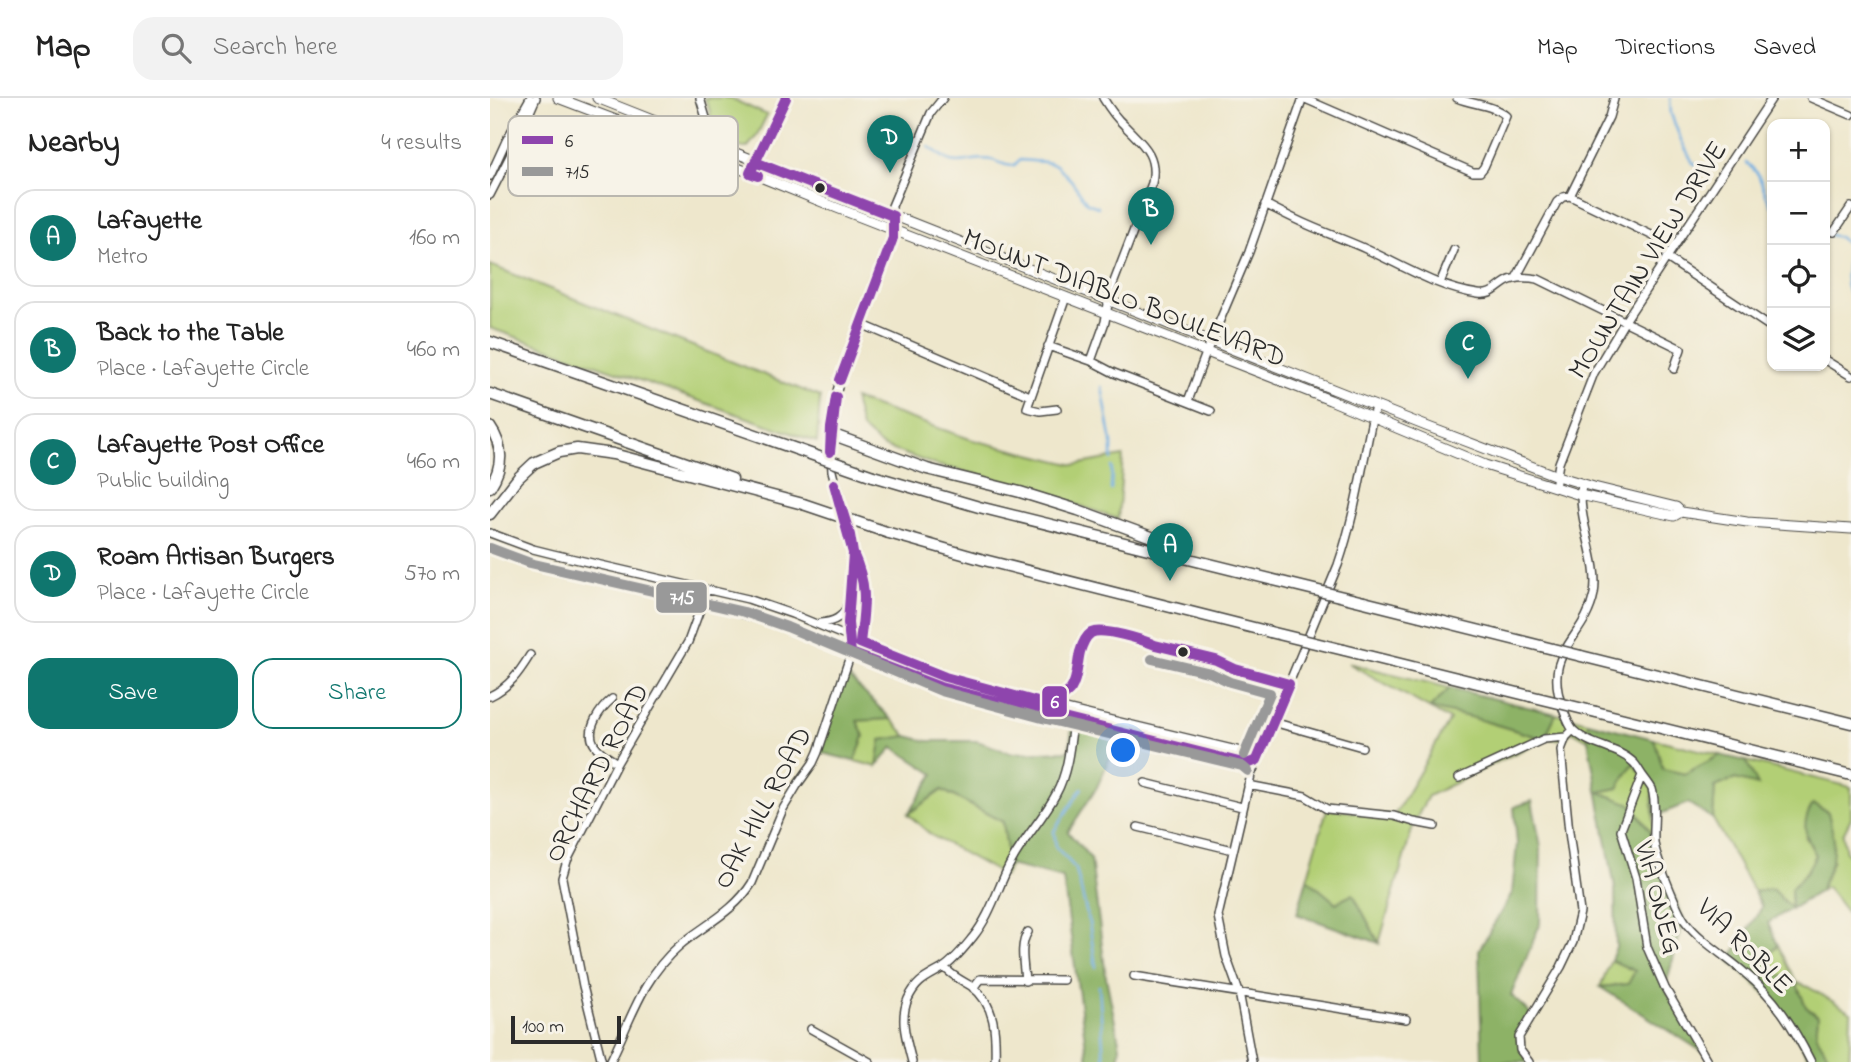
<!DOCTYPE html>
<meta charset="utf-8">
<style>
body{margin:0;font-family:"Indie Flower",sans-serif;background:#f2f2f2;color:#222}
.controls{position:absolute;right:21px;top:21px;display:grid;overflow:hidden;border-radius:14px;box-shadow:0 2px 5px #0004}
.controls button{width:63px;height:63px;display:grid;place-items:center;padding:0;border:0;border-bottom:2px solid #e0e0e0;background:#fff;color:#222;font:35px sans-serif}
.scale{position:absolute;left:21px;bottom:18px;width:110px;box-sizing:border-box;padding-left:7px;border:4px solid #2b2b2b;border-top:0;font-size:19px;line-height:24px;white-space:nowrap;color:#2b2b2b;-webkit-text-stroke:5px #f7f3e8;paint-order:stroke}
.you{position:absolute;left:634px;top:653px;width:24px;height:24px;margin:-18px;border:5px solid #fff;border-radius:50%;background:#1a73e8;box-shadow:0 0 0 10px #1a73e833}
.badge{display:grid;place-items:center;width:46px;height:46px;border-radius:50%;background:#0f766e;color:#fff;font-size:23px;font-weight:700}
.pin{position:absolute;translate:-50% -58px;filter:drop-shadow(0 2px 4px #0008)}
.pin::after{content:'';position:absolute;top:37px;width:24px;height:21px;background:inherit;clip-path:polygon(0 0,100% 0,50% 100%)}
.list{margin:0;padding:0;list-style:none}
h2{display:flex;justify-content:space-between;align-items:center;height:91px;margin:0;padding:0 28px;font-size:30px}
h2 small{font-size:23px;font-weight:400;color:#767676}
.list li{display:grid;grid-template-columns:46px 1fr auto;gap:21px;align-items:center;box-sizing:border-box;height:98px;margin:0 14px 14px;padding:0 14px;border:2px solid #e0e0e0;border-radius:21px}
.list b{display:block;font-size:26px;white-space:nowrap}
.list p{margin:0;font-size:23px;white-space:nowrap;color:#767676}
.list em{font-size:23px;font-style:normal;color:#767676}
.actions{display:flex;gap:14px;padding:21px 28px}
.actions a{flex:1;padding:16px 0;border:2px solid #0f766e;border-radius:21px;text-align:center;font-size:24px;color:#0f766e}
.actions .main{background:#0f766e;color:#fff}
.icon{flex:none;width:38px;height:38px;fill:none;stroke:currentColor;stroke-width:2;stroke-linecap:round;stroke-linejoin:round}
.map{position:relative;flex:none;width:1361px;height:964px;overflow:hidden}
header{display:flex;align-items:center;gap:42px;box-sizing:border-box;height:98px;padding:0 35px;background:#fff;border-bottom:2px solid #e0e0e0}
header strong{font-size:33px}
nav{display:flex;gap:38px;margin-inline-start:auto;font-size:24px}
.search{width:490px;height:63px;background:#f2f2f2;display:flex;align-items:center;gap:18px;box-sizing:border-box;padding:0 24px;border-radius:21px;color:#767676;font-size:26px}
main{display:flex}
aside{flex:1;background:#fff}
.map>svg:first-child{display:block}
.green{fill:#b2cf75;stroke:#6e7d50;stroke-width:2}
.forest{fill:#8db266;stroke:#5c6e48;stroke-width:2}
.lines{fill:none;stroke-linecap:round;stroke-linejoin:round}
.stream{stroke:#6fade1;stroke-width:2.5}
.minor-casing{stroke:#484743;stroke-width:10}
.major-casing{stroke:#484743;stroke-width:11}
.highway-casing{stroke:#484743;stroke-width:13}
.minor{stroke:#fff;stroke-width:7}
.major{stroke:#fff;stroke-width:9}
.highway{stroke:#fff;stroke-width:10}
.highway-bridge-casing{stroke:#484743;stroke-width:13;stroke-linecap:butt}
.highway-bridge{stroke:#fff;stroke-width:10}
.bus-1-casing{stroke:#f7f3e8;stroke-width:16}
.bus-2-casing{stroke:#f7f3e8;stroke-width:16}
.bus-1{stroke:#8e44ad;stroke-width:10}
.bus-2{stroke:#999;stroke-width:10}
.bus-dot{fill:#2b2b2b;stroke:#f7f3e8;stroke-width:2.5}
.labels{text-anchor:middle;stroke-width:7;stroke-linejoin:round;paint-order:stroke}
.street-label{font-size:28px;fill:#2b2b2b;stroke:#f7f3e8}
.key{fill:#f7f3e8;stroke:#bab7af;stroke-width:2}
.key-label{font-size:19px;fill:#2b2b2b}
.line-badge{stroke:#f7f3e8;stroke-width:2.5}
.badge-label{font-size:19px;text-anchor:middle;font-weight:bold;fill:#fff}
</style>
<header>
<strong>Map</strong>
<div class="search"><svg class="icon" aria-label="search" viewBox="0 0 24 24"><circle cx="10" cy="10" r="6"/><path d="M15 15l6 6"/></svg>Search here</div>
<nav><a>Map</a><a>Directions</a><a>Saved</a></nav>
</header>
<main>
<aside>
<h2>Nearby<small>4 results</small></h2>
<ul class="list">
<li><span class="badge">A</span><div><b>Lafayette</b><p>Metro</p></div><em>160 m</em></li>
<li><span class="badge">B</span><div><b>Back to the Table</b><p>Place · Lafayette Circle</p></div><em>460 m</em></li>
<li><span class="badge">C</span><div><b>Lafayette Post Office</b><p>Public building</p></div><em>460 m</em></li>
<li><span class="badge">D</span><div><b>Roam Artisan Burgers</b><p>Place · Lafayette Circle</p></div><em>570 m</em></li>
</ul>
<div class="actions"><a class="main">Save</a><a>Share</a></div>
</aside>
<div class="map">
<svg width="1361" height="964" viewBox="0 0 1361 964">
<rect width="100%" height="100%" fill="#f7f3e8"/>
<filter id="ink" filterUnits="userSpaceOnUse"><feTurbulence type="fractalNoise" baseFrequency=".0143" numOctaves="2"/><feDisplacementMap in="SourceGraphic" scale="14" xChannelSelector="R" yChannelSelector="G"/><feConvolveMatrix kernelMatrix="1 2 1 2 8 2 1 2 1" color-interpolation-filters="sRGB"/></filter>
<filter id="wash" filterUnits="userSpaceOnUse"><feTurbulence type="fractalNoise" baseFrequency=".00686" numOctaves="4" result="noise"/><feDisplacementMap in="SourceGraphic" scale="28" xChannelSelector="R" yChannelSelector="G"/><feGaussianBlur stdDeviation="1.57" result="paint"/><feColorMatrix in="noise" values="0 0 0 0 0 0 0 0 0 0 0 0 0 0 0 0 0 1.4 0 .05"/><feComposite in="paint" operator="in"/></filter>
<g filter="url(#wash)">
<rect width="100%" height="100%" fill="#eee7cc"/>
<path class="green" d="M 214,0 L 240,0 L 277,17 L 266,39 L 257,50 C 246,51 233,42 223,37 C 217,29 221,25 220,16 C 220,10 217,5 214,0 Z
M 0,167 L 330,299 L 327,344 L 0,230 Z
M 364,301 L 483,342 L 585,367 L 633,358 L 628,421 L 528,386 L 446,367 L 392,348 L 371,330 Z
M 858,565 L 960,590 L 940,610 L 984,620 L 1054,641 L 1066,616 L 1098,624 L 1098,642 L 1082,633 L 1075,641 L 1054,641 L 938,698 L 924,725 L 889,845 L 863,796 L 846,805 L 817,781 L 837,711 L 904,718 L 960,622 Z
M 401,621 L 417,638 L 392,643 L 387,669 L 365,663 L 374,638 L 366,622 Z
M 1164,641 L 1230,657 L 1195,676 L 1172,671 Z
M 1256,663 L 1361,689 L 1361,720 L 1353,736 L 1356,754 L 1361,760 L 1361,813 L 1357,815 L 1337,789 L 1330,793 L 1343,762 L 1315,738 L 1326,757 L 1316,775 L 1301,791 L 1301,811 L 1282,791 L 1264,794 L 1223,721 L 1225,689 L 1245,681 L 1267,686 Z
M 1143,664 L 1162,690 L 1164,738 L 1108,694 L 1128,690 Z
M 452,692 L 513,724 L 519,767 L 515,778 L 441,737 L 418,716 Z
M 1288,847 L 1306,884 L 1318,889 L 1361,914 L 1359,964 L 1336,964 L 1340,960 L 1326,937 L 1328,918 L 1316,909 L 1306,884 L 1279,873 L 1276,860 Z
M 1121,862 L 1145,873 L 1139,886 L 1110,889 Z"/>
<path class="forest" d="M 356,574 L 359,580 L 401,621 L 367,623 L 374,638 L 365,663 L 328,654 Z
M 960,590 L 1066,616 L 1054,641 L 984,620 L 940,610 Z
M 583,623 L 631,635 L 607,689 L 578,734 L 601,761 L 616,879 L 630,949 L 628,964 L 598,964 L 573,780 L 519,767 L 513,724 L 452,692 L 418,716 L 444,676 L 403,649 L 387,669 L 391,642 L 417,638 L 437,643 L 487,643 L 521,655 L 579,653 Z
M 1098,624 L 1164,641 L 1173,671 L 1195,676 L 1230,657 L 1256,663 L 1268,687 L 1245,681 L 1225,689 L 1223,721 L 1198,705 L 1165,718 L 1162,690 L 1143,665 L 1128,690 L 1109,694 L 1141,706 L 1164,738 L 1164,747 L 1194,822 L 1175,890 L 1213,954 L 1110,889 L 1138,886 L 1145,873 L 1121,862 L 1126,849 L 1125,790 L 1098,642 Z
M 1042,703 L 1051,749 L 1050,826 L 1021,897 L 1041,916 L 1029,939 L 1039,964 L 992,964 L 989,852 L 1022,795 L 1027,746 L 1024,709 Z
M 1323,706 L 1338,714 L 1344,741 L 1342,762 L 1330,793 L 1278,825 L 1288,847 L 1276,860 L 1279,873 L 1306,884 L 1316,909 L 1328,918 L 1326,937 L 1340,960 L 1336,964 L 1321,964 L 1288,907 L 1239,862 L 1272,809 L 1264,794 L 1282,791 L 1301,810 L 1301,791 L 1316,775 L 1326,757 C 1315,738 1310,726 1323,706 Z
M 817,781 L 846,805 L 863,796 L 889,845 L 807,816 Z"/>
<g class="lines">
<path class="stream" d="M 1180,0 L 1181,16 L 1191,42 L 1203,65 L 1214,70
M 439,49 C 445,52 451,59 458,62 C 471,68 487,58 502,62 C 511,64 512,68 523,68 L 530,62 L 555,64 L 566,67 L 581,82 L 597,105 L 608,109
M 1256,64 L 1268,76 L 1276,97 L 1282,108
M 1335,136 L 1349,139 L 1360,149 C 1357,165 1352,185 1361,198
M 612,289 L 622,345 L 622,362
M 621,392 L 622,369
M 592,690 L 564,733 L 566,749 L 586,771 L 599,825 L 606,869
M 609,888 L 614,964"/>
</g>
</g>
<g filter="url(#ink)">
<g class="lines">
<defs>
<path id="minor" d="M 1321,0 L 1361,17
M 209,41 L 216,20 L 210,0
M 0,78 L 16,43 L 40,0
M 0,97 L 24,50 L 46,0
M 1080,98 L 1119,19 L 1124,1
M 775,106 C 789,113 804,121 818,127 C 838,136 859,143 878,152 C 913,168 950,191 988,196 C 1002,198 1006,190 1016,184 C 1026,178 1037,179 1048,181 L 1191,251 L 1184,271
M 1344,134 L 1361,109
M 1177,160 L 1282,230
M 1026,180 L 1067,104 L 1073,99 L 1080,98 L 1184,148
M 950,185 L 964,152
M 371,226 L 540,298
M 558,248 L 601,263 L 624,275 L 721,313
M 1335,262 L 1361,278
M 601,263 L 615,224 L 620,194 L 662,85 C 668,56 652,46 634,27 C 625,19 619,10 613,0
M 698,303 L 716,255 L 759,154 L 813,0 L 983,74 L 990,74 L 994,69 L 1016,18 C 1002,6 983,7 967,0
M 567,311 L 550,313 L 537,310 L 576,199
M 1092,386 C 1086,422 1110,462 1104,496 C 1095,542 1052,552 1072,608 C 1075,616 1078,626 1083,632 C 1100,649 1128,649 1144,665 C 1147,668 1150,674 1153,678 C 1156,682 1160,687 1162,691 C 1167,708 1163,727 1164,744 C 1165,757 1187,812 1195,823 C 1211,844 1236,858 1255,875 C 1285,899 1304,930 1321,964
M 1065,389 L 1069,365 L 1104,275 L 1135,223 L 1282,0
M 0,435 L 43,451 L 63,456 L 258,501 L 302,516 L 455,579 L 555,606 L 759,655 L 767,662
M 0,452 L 32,462 L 213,504 L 289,528 L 450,589 L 757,666 L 767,662
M 330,525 C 343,524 354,520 357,506
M 361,555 L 358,539 L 363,459
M 0,598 C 19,589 29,575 40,557
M 122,601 C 111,610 95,631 104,646 C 109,654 119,660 127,665
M 783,624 L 872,649
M 1152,677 L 1131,732 L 1146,780 L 1157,849 L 1175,890 L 1218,964
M 969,680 L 1054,641 L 1076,639
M 655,685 L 752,709
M 758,687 L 815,698 L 837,711 L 904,718 L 924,724 L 945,728
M 648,729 L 743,752
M 454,869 C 462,878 471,882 481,888 C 506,906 506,936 505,964
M 644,878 L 916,921
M 535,883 C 534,867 529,847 538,834
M 483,890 L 490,881 L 573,882
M 321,931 L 380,964
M 112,964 L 93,888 L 72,780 L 77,763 L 127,665 L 198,544 L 217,492
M 120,964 C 141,922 152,880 189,848 C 214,827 244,814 262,785 L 293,711 L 308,686 L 323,665 L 328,654 L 361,555 L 370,545 L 375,499 L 371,473 L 363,455 L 342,373 L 340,347 L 344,304 L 352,275 L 403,140 L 402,108 L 441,15 L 453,0
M 422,964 C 417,943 409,922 418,901 C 427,882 436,880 453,870 C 465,862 474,850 483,839 C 500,818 507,792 519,768 C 532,742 553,721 566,696 C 578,674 580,648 583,623 L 582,619
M 762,964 L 749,894 L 736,858 L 728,818 L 761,677 L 848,467 C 866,415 873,361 885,308
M 1039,964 L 1030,952 L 1029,939 L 1071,869 L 1083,844 L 1090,814 L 1079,734 L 1071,652 L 1076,639 L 1083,632"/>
<path id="major" d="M 68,0 L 186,45 L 347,110 L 840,302 L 995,367 L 1090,397 L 1184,418 L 1191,414 L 1257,424 L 1361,431
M 107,0 L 936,328 L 1067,378 L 1104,389 L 1186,409 L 1191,414
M 263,68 L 296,0"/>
<path id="highway" d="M 0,244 L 306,351
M 0,296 L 242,381
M 0,329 C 14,349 13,369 0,389
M 341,336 L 437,371 L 530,394 L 588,412 L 678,445 L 697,456
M 383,378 L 489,409 L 800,486
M 0,416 L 28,380 L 44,365 L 69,354 L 87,351 L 123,356 L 313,406
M 399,435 L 494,462 L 780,534
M 874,504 L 1051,548
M 854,552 L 1040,598
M 1091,558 L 1361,625
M 1106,614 L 1361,677"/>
</defs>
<use href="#minor" class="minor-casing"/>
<use href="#major" class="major-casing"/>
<use href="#highway" class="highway-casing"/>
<use href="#minor" class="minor"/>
<use href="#major" class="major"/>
<use href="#highway" class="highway"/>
<defs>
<path id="highway-bridge" d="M 306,351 L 383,378
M 313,406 L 399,435
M 800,486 L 874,504
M 780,534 L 854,552
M 1051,548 L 1091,558
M 1040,598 L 1106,614"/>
</defs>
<use href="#highway-bridge" class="highway-bridge-casing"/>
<use href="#highway-bridge" class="highway-bridge"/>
<defs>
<path id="bus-1" d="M 265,64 L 403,118 L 403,140
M 268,78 L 260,75 L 296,0
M 350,282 L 403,140
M 350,282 L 403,140
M 340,354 L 341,330 L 346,299
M 340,354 L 346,299
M 344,386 L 360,437 L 363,455
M 344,386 L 363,455
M 363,455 C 379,490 374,509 370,545 L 455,579 L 559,607 C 567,602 576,598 581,591 C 588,580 587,566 590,554 C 592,547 595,539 601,535 C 613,529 653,542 665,547 L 726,562 L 745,571 L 799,586 L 767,662 L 757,666 L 450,589 L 361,555 L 358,525 Z"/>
<path id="bus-2" d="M 0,450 L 40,465 L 254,514 L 297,529 L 451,593 L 552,620 L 752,668 L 758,673
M 662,561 L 721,575 L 740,584 L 780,595 L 754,657"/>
</defs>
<use href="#bus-1" class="bus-1-casing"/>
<use href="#bus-2" class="bus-2-casing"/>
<use href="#bus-1" class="bus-1"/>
<use href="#bus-2" class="bus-2"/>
</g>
</g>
<g class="bus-dot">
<circle cx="330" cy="90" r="6"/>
<circle cx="693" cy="554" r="6"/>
</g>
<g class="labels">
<g class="street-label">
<text transform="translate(1156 161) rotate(-58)" y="10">MOUNTAIN VIEW DRIVE</text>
<text transform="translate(635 198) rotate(21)" y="10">MOUNT DIABLO BOULEVARD</text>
<text transform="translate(105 674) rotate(-63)" y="10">ORCHARD ROAD</text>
<text transform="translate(271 709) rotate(-62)" y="10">OAK HILL ROAD</text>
<text transform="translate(1170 799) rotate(75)" y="10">VIA ONEG</text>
<text transform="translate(1256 847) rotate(45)" y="10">VIA ROBLE</text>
</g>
</g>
<rect x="18" y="18" width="230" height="80" rx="10" class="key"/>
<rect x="32" y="38" width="31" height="8" fill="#8e44ad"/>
<rect x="32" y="69" width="31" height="9" fill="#999"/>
<g class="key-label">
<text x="75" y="49">6</text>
<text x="75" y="80">715</text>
</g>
<g class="line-badge">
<rect x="165" y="483" width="53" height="33" rx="7" fill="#999"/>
<rect x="551" y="587" width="27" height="33" rx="7" fill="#8e44ad"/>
</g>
<g class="badge-label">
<text x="192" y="506">715</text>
<text x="565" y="610">6</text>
</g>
</svg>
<div class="controls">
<button>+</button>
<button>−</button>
<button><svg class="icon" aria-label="locate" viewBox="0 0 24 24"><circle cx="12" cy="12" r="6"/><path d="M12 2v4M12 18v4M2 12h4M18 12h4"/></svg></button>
<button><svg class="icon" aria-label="layers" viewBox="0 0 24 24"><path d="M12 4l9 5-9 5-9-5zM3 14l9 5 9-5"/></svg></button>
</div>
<div class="scale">100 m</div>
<div class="you"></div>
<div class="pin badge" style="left:680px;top:483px">A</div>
<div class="pin badge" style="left:661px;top:147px">B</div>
<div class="pin badge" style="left:978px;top:281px">C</div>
<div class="pin badge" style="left:400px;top:75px">D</div>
</div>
</main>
